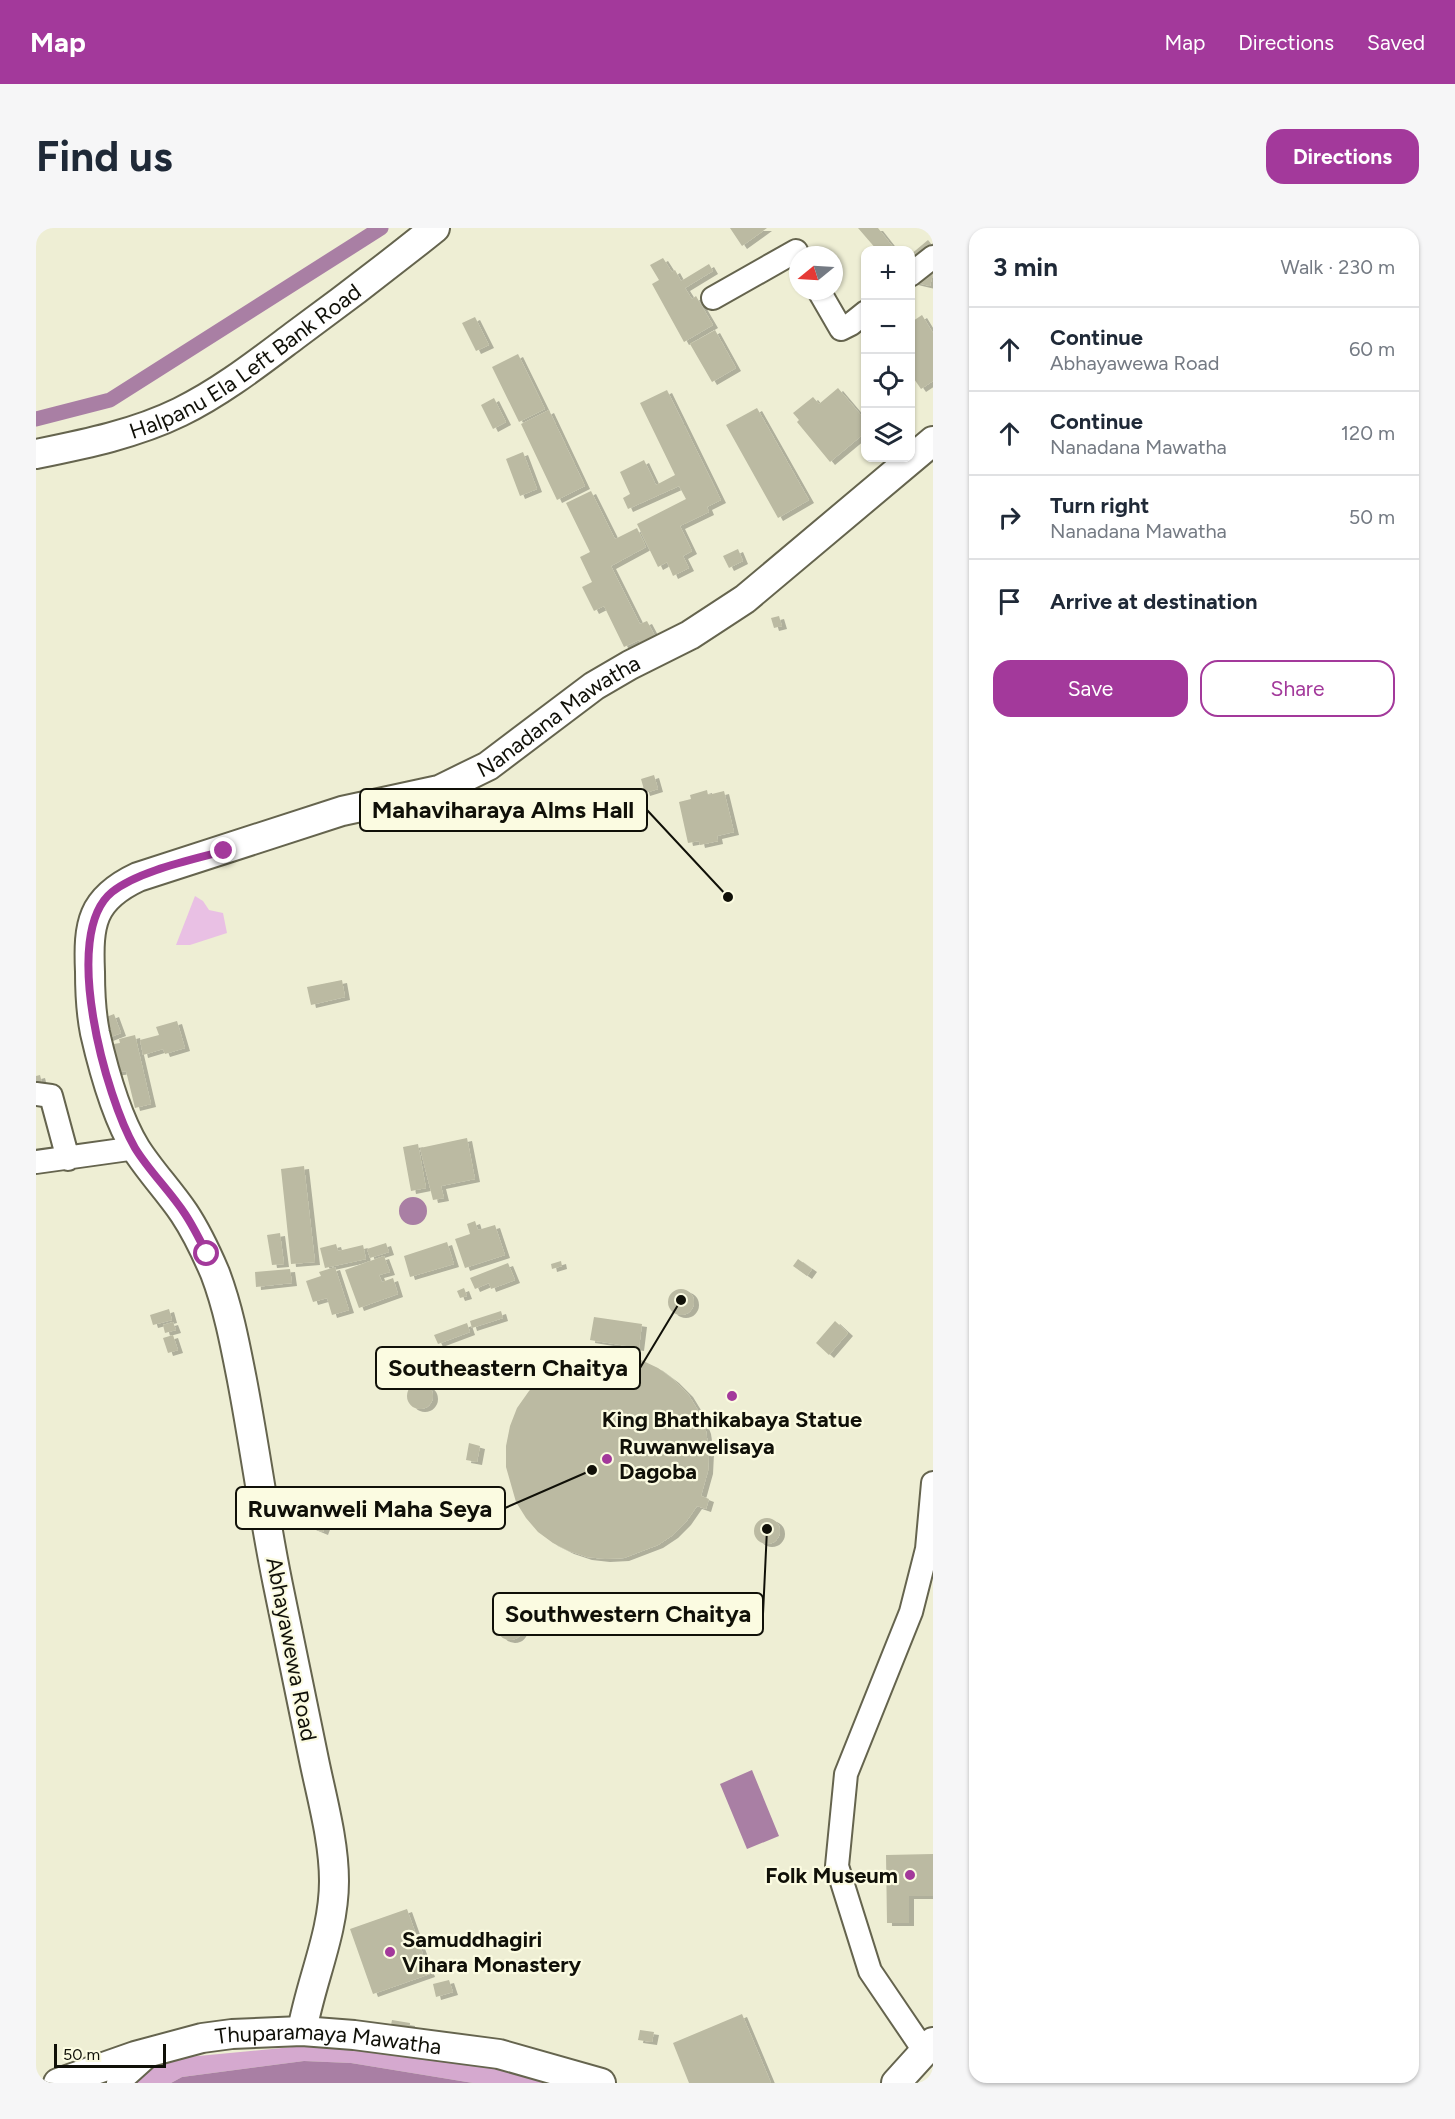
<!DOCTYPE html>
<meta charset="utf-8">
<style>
body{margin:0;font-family:Figtree,sans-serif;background:#f6f6f7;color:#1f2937}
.controls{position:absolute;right:18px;top:18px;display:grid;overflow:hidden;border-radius:12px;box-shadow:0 2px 4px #0004}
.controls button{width:54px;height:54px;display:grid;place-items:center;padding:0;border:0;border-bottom:2px solid #e0e1e3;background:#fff;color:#1f2937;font:30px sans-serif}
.compass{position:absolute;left:753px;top:18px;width:54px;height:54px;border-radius:50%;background:#fff;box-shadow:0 2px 4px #0004;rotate:252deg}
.scale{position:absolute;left:18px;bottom:15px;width:112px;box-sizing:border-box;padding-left:6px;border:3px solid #101008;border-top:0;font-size:16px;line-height:21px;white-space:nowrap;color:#101008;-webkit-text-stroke:4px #fbfbe1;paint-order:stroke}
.stop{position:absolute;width:18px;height:18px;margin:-14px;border:4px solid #a3399b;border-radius:50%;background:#fff}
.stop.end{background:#a3399b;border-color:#fff;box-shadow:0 2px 6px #0008}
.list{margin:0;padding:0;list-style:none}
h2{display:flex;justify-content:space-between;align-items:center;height:78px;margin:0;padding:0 24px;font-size:26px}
h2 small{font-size:20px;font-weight:400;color:#747a83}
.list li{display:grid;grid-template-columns:39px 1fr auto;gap:18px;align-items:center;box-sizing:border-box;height:84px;padding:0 24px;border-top:2px solid #e0e1e3}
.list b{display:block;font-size:22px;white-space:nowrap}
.list p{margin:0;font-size:20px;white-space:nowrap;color:#747a83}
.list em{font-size:20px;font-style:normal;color:#747a83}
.actions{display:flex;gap:12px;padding:18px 24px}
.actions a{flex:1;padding:14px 0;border:2px solid #a3399b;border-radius:18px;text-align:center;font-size:21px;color:#a3399b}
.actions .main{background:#a3399b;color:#fff}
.icon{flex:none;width:33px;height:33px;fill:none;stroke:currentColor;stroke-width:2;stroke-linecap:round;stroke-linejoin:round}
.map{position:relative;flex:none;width:897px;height:1855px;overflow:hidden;border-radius:18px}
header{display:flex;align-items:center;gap:36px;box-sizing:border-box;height:84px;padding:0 30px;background:#a3399b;color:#fff}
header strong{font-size:28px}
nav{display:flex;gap:33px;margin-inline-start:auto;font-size:21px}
.intro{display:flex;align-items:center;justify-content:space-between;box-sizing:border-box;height:144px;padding:0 36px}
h1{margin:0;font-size:42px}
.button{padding:15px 27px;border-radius:18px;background:#a3399b;color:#fff;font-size:21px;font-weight:700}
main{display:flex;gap:36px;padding:0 36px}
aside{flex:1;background:#fff;border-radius:18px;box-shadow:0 2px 4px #0004}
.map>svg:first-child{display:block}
.green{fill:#e9c0e4}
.forest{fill:#d5a9cf}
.water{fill:#a97fa4}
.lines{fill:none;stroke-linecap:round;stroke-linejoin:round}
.canal{stroke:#a97fa4;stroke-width:15}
.building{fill:#bbbaa2;filter:url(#shadow)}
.minor-casing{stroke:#65644e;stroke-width:26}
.major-casing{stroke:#65644e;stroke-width:32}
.minor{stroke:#fff;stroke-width:22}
.major{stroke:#fff;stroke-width:28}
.route{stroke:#a3399b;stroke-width:8}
.poi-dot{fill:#a3399b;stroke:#fbfbe1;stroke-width:2}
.labels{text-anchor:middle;stroke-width:4.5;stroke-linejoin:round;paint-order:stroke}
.street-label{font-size:22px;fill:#101008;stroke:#fbfbe1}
.poi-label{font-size:22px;font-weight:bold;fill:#101008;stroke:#fbfbe1;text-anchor:start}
.leader{fill:none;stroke:#101008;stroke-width:2}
.callout-dot{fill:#101008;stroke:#fbfbe1;stroke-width:2}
.callout{fill:#fbfbe1;stroke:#101008;stroke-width:2}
.callout-label{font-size:24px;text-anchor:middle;font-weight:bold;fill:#101008}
</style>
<header>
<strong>Map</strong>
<nav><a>Map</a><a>Directions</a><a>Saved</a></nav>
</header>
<div class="intro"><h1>Find us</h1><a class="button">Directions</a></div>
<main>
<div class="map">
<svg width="897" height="1855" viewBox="0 0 897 1855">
<defs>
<filter id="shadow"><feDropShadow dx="5" dy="3" stdDeviation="0" flood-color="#0004"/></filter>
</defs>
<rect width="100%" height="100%" fill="#eeeed4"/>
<path class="green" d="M 159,668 L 167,673 L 173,682 L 187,685 L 191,705 L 154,717 L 140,717 Z"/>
<path class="forest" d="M 277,1817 L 352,1822 L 457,1836 L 513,1855 L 437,1855 L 315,1835 L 268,1833 L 146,1849 L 135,1855 L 60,1855 L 141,1830 Z"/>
<path class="water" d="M363 983a14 14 0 1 1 28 0a14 14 0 1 1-28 0Z
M 716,1542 L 743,1608 L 711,1621 L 684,1556 Z
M 268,1833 L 315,1835 L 437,1855 L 135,1855 L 146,1849 Z"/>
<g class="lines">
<path class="canal" d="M 0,191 L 74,172 L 345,0"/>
</g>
<path class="building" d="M 694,0 L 731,0 L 706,18 Z
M 822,0 L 842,0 L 857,19 L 854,22 L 841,22 Z
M 892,12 L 897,18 L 874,40 L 874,27 Z
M 627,30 L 636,44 L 639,42 L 645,53 L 673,36 L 677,43 L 649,60 L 656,71 L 660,68 L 677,97 L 648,114 L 616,56 L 623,52 L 614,37 Z
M 880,42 L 897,46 L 894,58 L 877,54 Z
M 886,87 L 897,105 L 897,153 L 885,161 L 874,145 L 874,95 Z
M 439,89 L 453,117 L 440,123 L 426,95 Z
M 679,102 L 700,140 L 676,154 L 654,116 Z
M 482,126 L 509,181 L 483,194 L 456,139 Z
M 802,160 L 830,193 L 830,204 L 794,234 L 761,194 L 763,192 L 757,185 L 777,169 L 783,176 Z
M 631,162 L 685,272 L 671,279 L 673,284 L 644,298 L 656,323 L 647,328 L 653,340 L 637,348 L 631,334 L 622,339 L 601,296 L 650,271 L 643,258 L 592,281 L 587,270 L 594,266 L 584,244 L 608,232 L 620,257 L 639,247 L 604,175 Z
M 458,170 L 470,194 L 457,201 L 445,177 Z
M 721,180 L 773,272 L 742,290 L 690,197 Z
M 513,182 L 549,258 L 521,272 L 485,196 Z
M 487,224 L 501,261 L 484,268 L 470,231 Z
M 555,263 L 579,311 L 601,300 L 610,319 L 575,338 L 604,396 L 611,393 L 619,408 L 604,415 L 603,412 L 588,419 L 568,378 L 558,383 L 546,359 L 556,354 L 544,329 L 554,324 L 530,275 Z
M 702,321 L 707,333 L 693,340 L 687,328 Z
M 743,388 L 746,398 L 738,400 L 735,390 Z
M 618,547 L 622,561 L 609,565 L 605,551 Z
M 671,562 L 672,567 L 688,563 L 698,604 L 681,608 L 682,613 L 664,617 L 663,613 L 652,615 L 643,574 L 655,571 L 654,567 Z
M 306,752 L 309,769 L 275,777 L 271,759 Z
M 78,786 L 85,805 L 72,810 L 65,791 Z
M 141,793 L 149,820 L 129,826 L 127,821 L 107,827 L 104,812 L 123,807 L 120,799 Z
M 99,807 L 115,876 L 99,880 L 90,843 L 76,845 L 71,817 L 84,815 L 83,811 Z
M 4,847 L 6,855 L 0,858 L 0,848 Z
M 431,910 L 439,951 L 405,958 L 408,970 L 397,972 L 384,920 Z
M 382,916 L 390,960 L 375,963 L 367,919 Z
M 268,938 L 279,1034 L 255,1036 L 245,941 Z
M 439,993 L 442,1002 L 459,997 L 469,1027 L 429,1040 L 419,1011 L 434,1006 L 431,996 Z
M 244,1005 L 248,1036 L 236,1037 L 231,1007 Z
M 411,1014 L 418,1036 L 374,1049 L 368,1028 Z
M 350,1015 L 353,1024 L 334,1030 L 331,1021 Z
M 300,1016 L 302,1023 L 327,1017 L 330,1031 L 289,1040 L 284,1020 Z
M 348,1028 L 354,1044 L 343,1047 L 346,1054 L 357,1050 L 362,1066 L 323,1080 L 309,1042 Z
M 762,1031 L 776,1041 L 771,1048 L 757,1038 Z
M 525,1033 L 526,1038 L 516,1041 L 515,1036 Z
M 472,1035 L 479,1052 L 455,1061 L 453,1055 L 439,1061 L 434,1050 Z
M 299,1039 L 313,1082 L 296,1087 L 291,1070 L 277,1074 L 270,1053 L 285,1048 L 283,1044 Z
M 254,1041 L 256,1055 L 220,1059 L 219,1044 Z
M 428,1060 L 431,1068 L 424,1070 L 421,1063 Z
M632 1074a13 13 0 1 1 26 0a13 13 0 1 1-26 0Z
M 133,1081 L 136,1092 L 117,1097 L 114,1087 Z
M 465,1083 L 467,1090 L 436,1100 L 434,1093 Z
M 558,1089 L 606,1096 L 603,1120 L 554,1112 Z
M 799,1093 L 812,1105 L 793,1127 L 780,1115 Z
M 137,1094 L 140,1102 L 129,1105 L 127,1097 Z
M 431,1095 L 434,1104 L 402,1116 L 398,1107 Z
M 137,1107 L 142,1122 L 132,1125 L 127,1110 Z
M 563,1126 L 583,1127 L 603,1131 L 622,1140 L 638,1152 L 652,1166 L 663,1184 L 670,1203 L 673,1223 L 672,1243 L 665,1268 L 673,1271 L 670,1281 L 661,1278 L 650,1294 L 637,1307 L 622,1317 L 588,1330 L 569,1331 L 551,1329 L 533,1323 L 517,1315 L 502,1304 L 490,1290 L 480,1274 L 470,1239 L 470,1218 L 474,1198 L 481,1180 L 493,1163 L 507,1148 L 519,1141 L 517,1138 L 535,1130 L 536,1133 Z
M371 1168a13 13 0 1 1 26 0a13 13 0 1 1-26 0Z
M 433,1215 L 444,1218 L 441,1234 L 430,1232 Z
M718 1303a13 13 0 1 1 26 0a13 13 0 1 1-26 0Z
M 278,1291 L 290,1296 L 287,1304 L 275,1299 Z
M461 1399a13 13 0 1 1 26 0a13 13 0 1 1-26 0Z
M 897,1626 L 897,1668 L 873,1668 L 873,1695 L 851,1695 L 850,1627 Z
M 371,1681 L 394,1746 L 337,1766 L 314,1701 Z
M 413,1752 L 417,1764 L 400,1769 L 397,1756 Z
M 706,1786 L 735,1855 L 653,1855 L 637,1815 Z
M 356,1792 L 374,1795 L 373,1806 L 354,1802 Z
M 604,1802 L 618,1804 L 616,1814 L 602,1812 Z"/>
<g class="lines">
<defs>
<path id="minor" d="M 874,47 L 897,29
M 783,63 L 805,101 L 815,96 L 830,84
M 677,70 L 760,23 L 762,27
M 0,866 L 15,868 L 32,931
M 0,934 L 100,920
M 889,1824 L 834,1743 L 801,1638 L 810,1546 L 875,1384 L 891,1321 L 897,1255
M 82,1855 L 114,1826"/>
<g id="major">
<path id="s1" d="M 0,226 C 49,216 99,206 144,184 C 185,164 222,135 258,108 C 306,73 353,37 399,0"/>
<path id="s2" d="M 266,1803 C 275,1752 298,1705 298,1653 C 298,1613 286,1571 278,1532 C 266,1474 254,1416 242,1357 C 228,1289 219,1220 206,1152 C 199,1116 192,1079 179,1045 C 170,1024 160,1003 148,985 C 133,963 114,943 100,921 C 81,890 67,840 59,805 C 55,785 54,764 54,744 C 52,696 55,671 102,649 L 306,583 L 403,562 L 452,538 L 558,458 L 594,437 L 654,407 L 709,371 L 897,213"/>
<path id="s3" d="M 22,1855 L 99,1828 L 166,1810 L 196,1806 L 266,1803 L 318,1807 L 463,1826 L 565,1855"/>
<path d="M 860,1855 L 897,1814"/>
</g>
</defs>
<use href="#minor" class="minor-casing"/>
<use href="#major" class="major-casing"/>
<use href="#minor" class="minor"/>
<use href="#major" class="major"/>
</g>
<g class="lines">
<path class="route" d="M 171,1026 C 164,1012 157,998 149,986 C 134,963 113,943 99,920 C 70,870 24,706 76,664 C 102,643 155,632 188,623"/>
</g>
<g class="poi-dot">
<circle cx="696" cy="1168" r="6"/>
<circle cx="571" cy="1231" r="6"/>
<circle cx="874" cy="1647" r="6"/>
<circle cx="354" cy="1724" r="6"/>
</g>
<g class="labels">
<g class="street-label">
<text dy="8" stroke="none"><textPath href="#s1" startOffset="232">Halpanu Ela Left Bank Road</textPath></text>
<text dy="8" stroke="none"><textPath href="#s2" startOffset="1677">Nanadana Mawatha</textPath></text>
<text transform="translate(256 1421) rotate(79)" y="8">Abhayawewa Road</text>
<text dy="8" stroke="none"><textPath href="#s3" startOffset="278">Thuparamaya Mawatha</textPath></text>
</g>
<g class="poi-label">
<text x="696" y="1199" text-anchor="middle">King Bhathikabaya Statue</text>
<text x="583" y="1226">Ruwanwelisaya<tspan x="583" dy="25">Dagoba</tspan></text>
<text x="862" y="1655" text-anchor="end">Folk Museum</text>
<text x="366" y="1719">Samuddhagiri<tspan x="366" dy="25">Vihara Monastery</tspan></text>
</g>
</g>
<path class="leader" d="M692 669L611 582M645 1072L604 1140M556 1242L469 1280M731 1301L727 1386"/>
<g class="callout-dot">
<circle cx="692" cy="669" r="6"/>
<circle cx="645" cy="1072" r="6"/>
<circle cx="556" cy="1242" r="6"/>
<circle cx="731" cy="1301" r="6"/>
</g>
<g class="callout">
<rect x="324" y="561" width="287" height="42" rx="6"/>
<rect x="340" y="1119" width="264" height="42" rx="6"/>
<rect x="200" y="1259" width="269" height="42" rx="6"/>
<rect x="457" y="1365" width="270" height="42" rx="6"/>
</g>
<g class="callout-label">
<text x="467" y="590">Mahaviharaya Alms Hall</text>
<text x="472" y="1148">Southeastern Chaitya</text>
<text x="334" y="1289">Ruwanweli Maha Seya</text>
<text x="592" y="1394">Southwestern Chaitya</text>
</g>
</svg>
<div class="controls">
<button>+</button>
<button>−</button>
<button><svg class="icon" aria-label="locate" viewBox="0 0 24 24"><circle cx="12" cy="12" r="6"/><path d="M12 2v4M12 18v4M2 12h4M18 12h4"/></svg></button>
<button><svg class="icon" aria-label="layers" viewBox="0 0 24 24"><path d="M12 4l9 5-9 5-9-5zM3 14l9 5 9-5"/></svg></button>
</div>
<svg class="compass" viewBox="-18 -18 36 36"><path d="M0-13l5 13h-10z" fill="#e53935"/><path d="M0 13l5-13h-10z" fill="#747a83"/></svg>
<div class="scale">50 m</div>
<div class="stop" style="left:171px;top:1026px"></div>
<div class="stop end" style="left:188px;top:623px"></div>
</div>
<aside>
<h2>3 min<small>Walk · 230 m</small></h2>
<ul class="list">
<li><svg class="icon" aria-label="ahead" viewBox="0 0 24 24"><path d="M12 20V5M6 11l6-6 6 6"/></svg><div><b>Continue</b><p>Abhayawewa Road</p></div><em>60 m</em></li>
<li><svg class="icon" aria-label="ahead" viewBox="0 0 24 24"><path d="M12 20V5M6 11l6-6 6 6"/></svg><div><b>Continue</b><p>Nanadana Mawatha</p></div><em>120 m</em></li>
<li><svg class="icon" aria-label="right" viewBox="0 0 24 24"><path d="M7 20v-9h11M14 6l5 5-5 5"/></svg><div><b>Turn right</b><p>Nanadana Mawatha</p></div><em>50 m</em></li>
<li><svg class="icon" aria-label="arrive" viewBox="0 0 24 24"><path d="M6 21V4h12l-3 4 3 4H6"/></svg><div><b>Arrive at destination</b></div></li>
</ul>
<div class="actions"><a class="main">Save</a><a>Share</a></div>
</aside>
</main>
